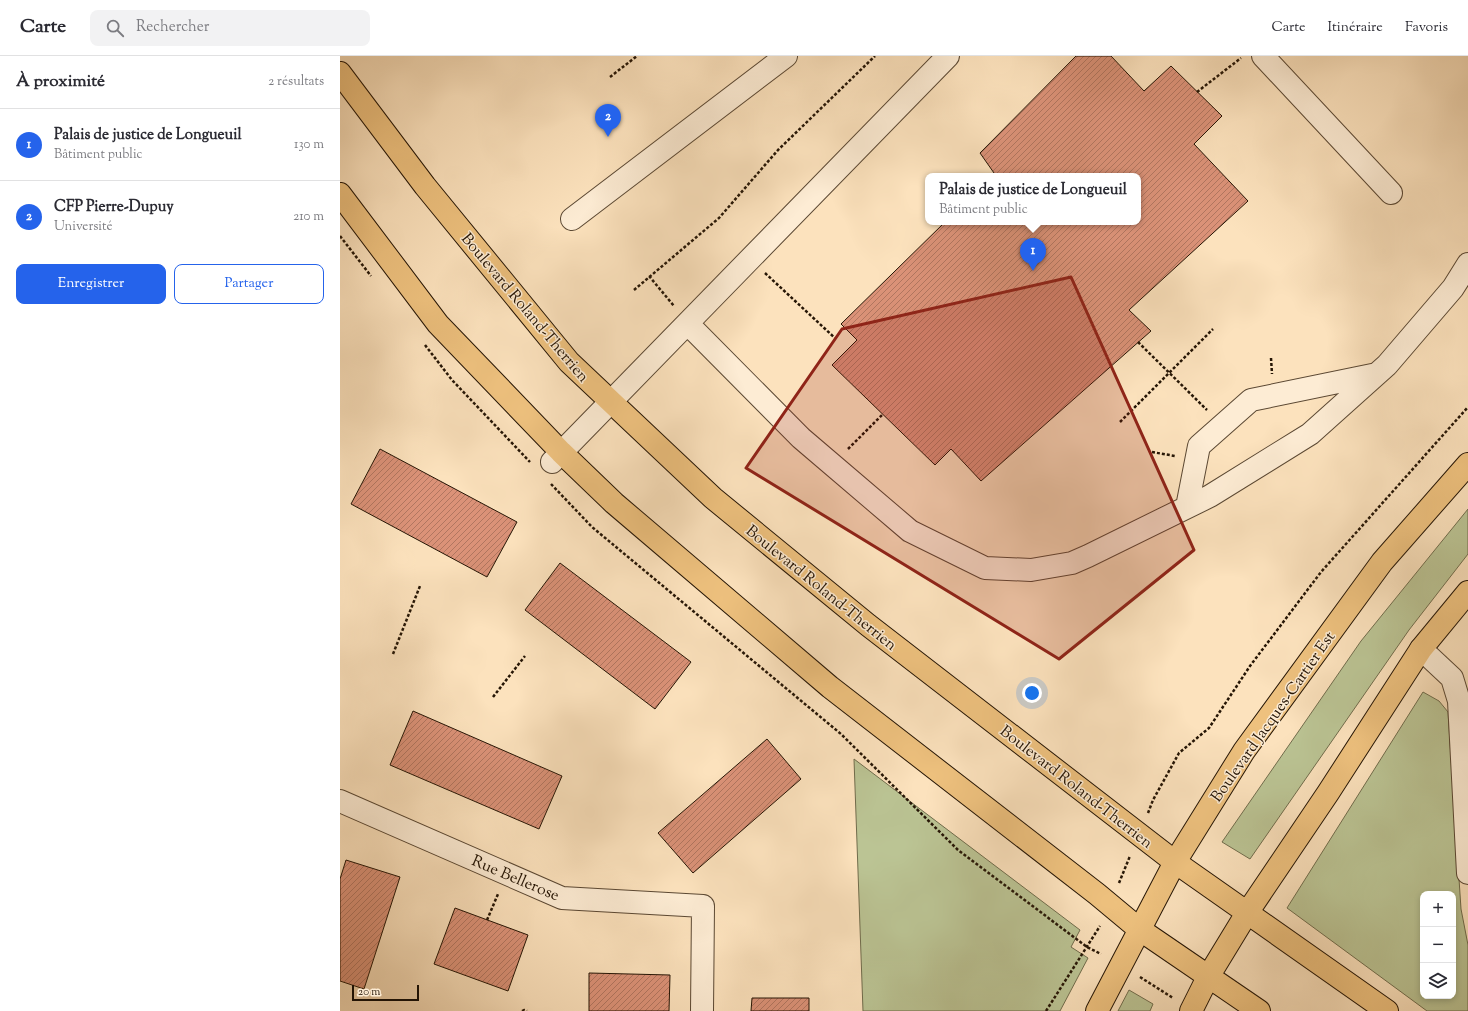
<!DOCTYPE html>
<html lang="fr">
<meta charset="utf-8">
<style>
body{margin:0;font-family:"Sorts Mill Goudy",serif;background:#f2f2f3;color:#2b2b33}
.controls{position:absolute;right:12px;bottom:12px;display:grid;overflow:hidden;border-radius:8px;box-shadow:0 2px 6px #0003}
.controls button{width:36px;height:36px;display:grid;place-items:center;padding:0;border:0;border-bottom:1px solid #e1e1e2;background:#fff;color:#2b2b33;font:20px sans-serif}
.scale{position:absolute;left:12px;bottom:10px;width:67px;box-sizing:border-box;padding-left:4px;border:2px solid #251505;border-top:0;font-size:11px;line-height:14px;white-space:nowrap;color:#251505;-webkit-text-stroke:3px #fdecd4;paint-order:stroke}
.you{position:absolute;left:692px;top:637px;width:14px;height:14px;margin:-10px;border:3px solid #fff;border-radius:50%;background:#1a73e8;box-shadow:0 0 0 6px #1a73e833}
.badge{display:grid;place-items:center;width:26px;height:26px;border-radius:50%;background:#2563eb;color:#fff;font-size:13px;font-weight:700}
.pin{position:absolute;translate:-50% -33px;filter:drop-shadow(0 1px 2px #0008)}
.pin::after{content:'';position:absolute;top:21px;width:14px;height:12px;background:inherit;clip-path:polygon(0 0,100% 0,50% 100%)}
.popup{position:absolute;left:585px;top:117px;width:216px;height:52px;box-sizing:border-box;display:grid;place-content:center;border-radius:8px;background:#fff;filter:drop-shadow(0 1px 3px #0005);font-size:13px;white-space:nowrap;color:#7c7c81}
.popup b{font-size:15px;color:#2b2b33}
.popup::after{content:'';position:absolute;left:50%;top:100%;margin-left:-8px;border:8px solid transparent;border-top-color:#fff}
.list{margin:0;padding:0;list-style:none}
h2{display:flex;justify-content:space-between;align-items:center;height:52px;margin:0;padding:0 16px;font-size:17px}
h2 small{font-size:13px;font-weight:400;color:#7c7c81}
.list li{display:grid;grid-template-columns:26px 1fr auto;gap:12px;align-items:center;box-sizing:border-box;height:72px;padding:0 16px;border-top:1px solid #e1e1e2}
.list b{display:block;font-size:15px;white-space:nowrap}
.list p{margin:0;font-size:13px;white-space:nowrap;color:#7c7c81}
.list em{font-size:13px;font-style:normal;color:#7c7c81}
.actions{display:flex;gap:8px;padding:12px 16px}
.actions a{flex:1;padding:9px 0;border:1px solid #2563eb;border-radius:8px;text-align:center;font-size:14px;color:#2563eb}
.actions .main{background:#2563eb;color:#fff}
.icon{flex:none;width:22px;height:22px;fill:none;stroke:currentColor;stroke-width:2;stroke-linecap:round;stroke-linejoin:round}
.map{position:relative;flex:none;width:1128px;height:955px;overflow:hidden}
header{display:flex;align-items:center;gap:24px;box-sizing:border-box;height:56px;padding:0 20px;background:#fff;border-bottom:1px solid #e1e1e2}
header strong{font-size:19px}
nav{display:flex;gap:22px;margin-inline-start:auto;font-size:14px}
.search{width:280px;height:36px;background:#f2f2f3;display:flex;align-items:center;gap:10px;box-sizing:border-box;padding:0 14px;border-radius:8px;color:#7c7c81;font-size:15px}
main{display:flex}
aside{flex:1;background:#fff}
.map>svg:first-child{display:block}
.green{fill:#bbc494;stroke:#706c4c;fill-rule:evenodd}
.building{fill:url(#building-hatch);stroke:#251505}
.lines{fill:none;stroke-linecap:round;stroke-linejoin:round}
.minor-casing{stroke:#5b4833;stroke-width:24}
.major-casing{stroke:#251505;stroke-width:24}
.path{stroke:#251505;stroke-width:2.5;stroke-dasharray:3 2;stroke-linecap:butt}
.minor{stroke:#fdecd4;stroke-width:22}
.major{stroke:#eec17e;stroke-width:22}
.marked{fill:#8f2418;fill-opacity:0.2;stroke:#8f2418;stroke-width:3;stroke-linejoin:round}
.labels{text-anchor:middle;stroke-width:3;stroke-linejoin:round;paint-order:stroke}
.street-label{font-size:16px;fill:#251505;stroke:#fdecd4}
</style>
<header>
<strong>Carte</strong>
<div class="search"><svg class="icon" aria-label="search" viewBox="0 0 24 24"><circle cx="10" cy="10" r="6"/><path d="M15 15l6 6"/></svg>Rechercher</div>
<nav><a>Carte</a><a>Itinéraire</a><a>Favoris</a></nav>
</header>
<main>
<aside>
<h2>À proximité<small>2 résultats</small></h2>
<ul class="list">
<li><span class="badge">1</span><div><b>Palais de justice de Longueuil</b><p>Bâtiment public</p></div><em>130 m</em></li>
<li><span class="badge">2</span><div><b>CFP Pierre-Dupuy</b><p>Université</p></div><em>210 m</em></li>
</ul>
<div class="actions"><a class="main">Enregistrer</a><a>Partager</a></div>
</aside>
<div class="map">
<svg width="1128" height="955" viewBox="0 0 1128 955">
<defs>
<pattern id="building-hatch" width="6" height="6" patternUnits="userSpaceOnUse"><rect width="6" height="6" fill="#db9278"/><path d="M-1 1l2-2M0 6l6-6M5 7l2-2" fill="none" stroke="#b17660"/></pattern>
</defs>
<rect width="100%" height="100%" fill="#fce2bd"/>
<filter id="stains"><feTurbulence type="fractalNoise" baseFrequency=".005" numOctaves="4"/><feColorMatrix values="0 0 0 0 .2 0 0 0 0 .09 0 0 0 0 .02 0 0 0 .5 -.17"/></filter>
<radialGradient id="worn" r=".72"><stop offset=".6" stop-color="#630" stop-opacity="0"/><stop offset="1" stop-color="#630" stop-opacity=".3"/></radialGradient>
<path class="green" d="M 1128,453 L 1128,498 L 1069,574 L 910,803 L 882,786 L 1021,585 Z
M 1083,636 L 1099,645 L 1108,656 L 1121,853 L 1128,889 L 1128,955 L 1087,955 L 947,852 ZM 1083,838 L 1113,838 L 1113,940 L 1083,940 Z
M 514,703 L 740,874 L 731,891 L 748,902 L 720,955 L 523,955 Z
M 789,934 L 813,948 L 810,955 L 778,955 Z"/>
<path class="building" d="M 736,0 L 771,0 L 804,35 L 831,10 L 882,60 L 854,88 L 908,145 L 789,254 L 811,275 L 641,425 L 611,393 L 595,409 L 492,309 L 517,284 L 501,268 L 605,166 L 798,166 L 798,120 L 651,120 L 654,117 L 640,97 Z
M 40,393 L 177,466 L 147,521 L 11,448 Z
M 220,507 L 351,606 L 315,653 L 185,554 Z
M 73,655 L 222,720 L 199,773 L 50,709 Z
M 427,683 L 461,723 L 353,817 L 318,777 Z
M 6,804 L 60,821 L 24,933 L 0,925 L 0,823 Z
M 115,852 L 188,879 L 168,935 L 94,908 Z
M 249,917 L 330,919 L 329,955 L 249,955 Z
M 412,942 L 469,942 L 469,955 L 411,955 Z"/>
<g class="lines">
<defs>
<path id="minor" d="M 923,0 L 1051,137
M 232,163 L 446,0
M 348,268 L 461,382 L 570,475 L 645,512 L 691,514 L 732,507 L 748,500 L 870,440 L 970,378 L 1047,309 L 1113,232 L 1128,208
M 212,406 L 608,0
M 847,451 L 859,390 L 911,344 L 1037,318
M 1081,593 L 1112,622 L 1119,645 L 1128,817
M 0,745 L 222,842 L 363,850 L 362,955"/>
<path id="major" d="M 0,17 L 85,130 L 229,306 L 373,442 L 528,569 L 835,806 L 1047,955
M 0,138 L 98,268 L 221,396 L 274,447 L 490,631 L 757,838 L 799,873 L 919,955
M 757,955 L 835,806 L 904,695 L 1042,506 L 1128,408
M 851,955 L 868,921 L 907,857 L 988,737 L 1081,593 L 1128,536"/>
</defs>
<use href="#minor" class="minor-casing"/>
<use href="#major" class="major-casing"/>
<path class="path" d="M 270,21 L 297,0
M 857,36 L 901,2
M 0,180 L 31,220
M 425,217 L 496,283
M 309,220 L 334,250
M 294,234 L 379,162 L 438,94 L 535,0
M 798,286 L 867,354
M 85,289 L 112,324 L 190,406
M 931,302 L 932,318
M 780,366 L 873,273
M 508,393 L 543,358
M 812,396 L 835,400
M 211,428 L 252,471 L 501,678 L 618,794 L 747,891 L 761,898
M 53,598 L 80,530
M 153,641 L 185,600
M 808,757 L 813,744 L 839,697 L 869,672 L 910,610 L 981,516 L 1128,351
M 779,827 L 790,800
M 147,864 L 158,838
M 800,921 L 833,942
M 182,955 L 184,954 L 187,955
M 706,955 L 760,870"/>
<use href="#minor" class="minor"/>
<use href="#major" class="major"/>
</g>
<path class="marked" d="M 731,221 L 854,494 L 719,603 L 406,412 L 502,273 Z"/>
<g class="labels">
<g class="street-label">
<text transform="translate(186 251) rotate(50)" y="6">Boulevard Roland-Therrien</text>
<text transform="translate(482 531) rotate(39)" y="6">Boulevard Roland-Therrien</text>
<text transform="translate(932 660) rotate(-55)" y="6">Boulevard Jacques-Cartier Est</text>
<text transform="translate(737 730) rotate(38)" y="6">Boulevard Roland-Therrien</text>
<text transform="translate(176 821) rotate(23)" y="6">Rue Bellerose</text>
</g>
</g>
<rect width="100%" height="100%" filter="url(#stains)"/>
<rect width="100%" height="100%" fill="url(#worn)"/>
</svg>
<div class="controls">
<button>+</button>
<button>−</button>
<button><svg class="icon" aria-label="layers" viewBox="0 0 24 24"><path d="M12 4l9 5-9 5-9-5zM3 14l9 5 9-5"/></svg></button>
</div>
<div class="scale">20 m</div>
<div class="you"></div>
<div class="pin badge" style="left:693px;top:215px">1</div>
<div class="popup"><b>Palais de justice de Longueuil</b>Bâtiment public</div>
<div class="pin badge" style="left:268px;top:81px">2</div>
</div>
</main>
